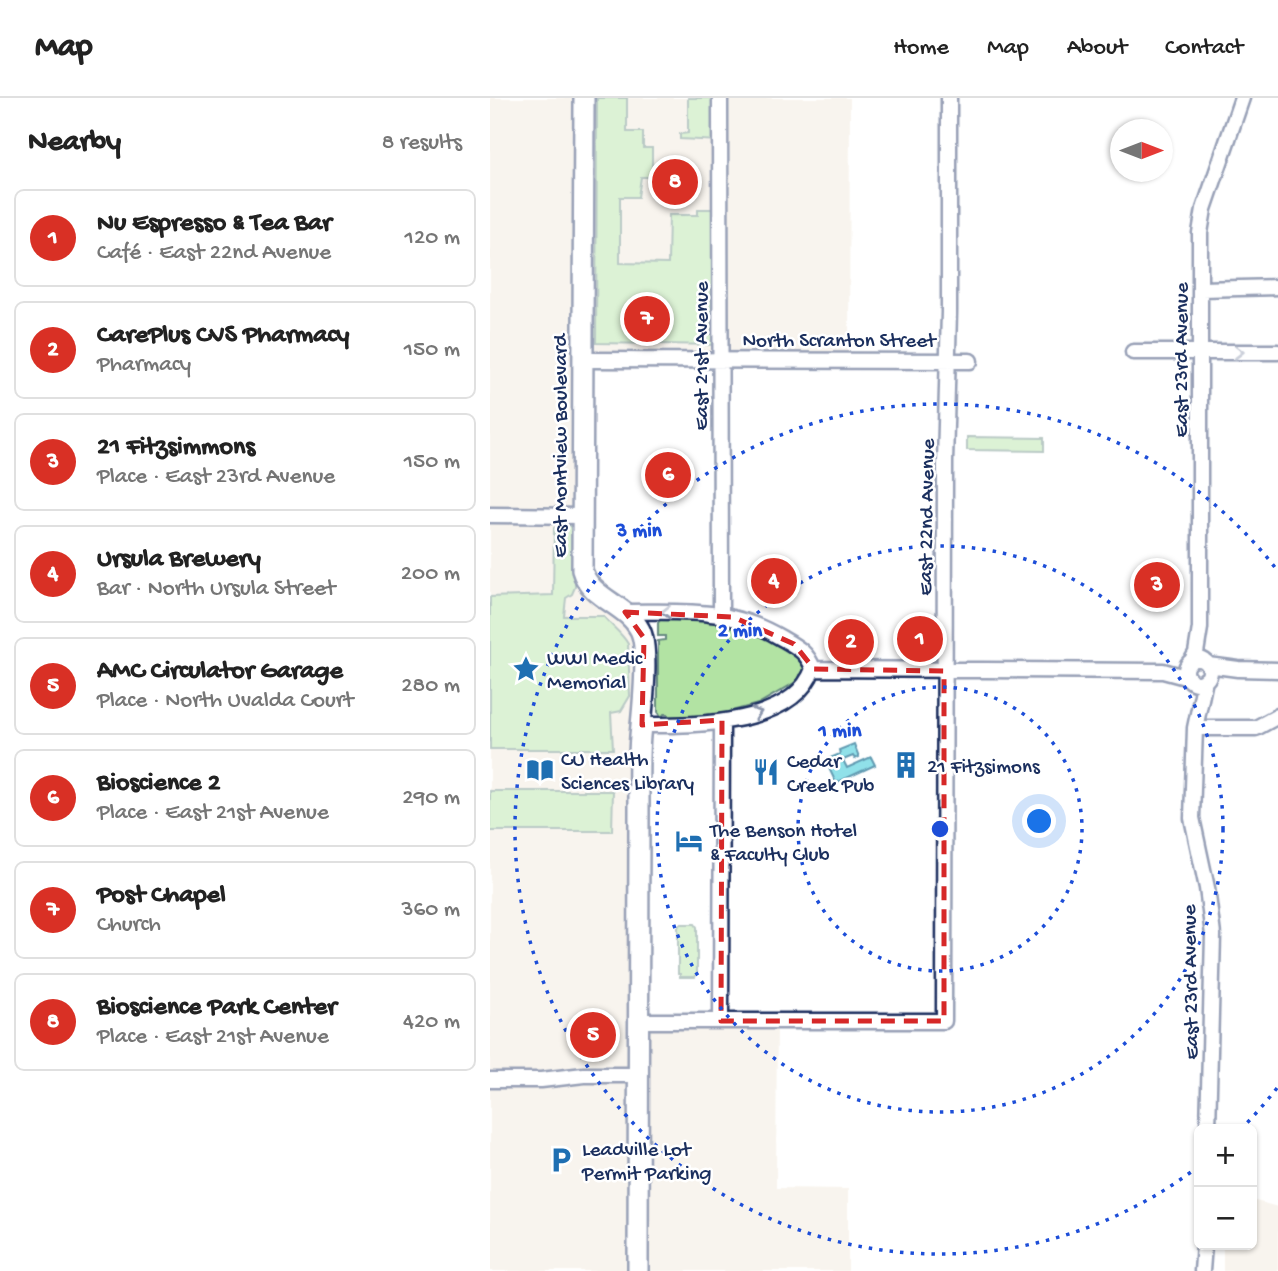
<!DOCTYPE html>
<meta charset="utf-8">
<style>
body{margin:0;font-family:"Gochi Hand",sans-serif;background:#f6f6f6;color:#222}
.controls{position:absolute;right:21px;bottom:21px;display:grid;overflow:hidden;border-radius:10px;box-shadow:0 2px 5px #0004}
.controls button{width:63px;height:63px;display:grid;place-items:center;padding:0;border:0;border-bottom:2px solid #e0e0e0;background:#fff;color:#222;font:35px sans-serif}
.compass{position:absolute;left:620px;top:21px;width:63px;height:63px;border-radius:50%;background:#fff;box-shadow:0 2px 5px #0004;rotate:90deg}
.you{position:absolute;left:550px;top:724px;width:24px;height:24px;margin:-18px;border:5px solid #fff;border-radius:50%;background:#1a73e8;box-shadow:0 0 0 10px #1a73e833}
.badge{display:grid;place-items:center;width:46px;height:46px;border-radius:50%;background:#d93025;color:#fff;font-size:23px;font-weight:700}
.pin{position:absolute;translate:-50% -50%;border:4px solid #fff;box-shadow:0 2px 7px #0006}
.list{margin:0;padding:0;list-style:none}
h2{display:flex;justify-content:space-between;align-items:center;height:91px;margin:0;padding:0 28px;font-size:30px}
h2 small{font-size:23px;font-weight:400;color:#767676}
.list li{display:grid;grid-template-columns:46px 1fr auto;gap:21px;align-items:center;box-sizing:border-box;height:98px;margin:0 14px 14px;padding:0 14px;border:2px solid #e0e0e0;border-radius:10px}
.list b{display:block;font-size:26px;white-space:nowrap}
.list p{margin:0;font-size:23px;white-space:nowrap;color:#767676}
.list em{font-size:23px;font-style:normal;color:#767676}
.map{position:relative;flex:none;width:788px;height:1173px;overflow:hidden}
header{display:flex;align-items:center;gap:42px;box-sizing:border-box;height:98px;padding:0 35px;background:#fff;border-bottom:2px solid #e0e0e0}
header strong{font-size:33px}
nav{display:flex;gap:38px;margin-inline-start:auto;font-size:24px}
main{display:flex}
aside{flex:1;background:#fff}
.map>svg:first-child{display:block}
.built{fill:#f0e7d9}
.green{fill:#b2e3a3;stroke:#668980;stroke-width:2}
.water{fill:#90e1e9;stroke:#619ab1;stroke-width:2}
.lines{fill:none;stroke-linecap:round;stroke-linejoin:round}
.street-casing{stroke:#1b2f5e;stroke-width:19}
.secondary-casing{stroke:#1b2f5e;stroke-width:24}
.street{stroke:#fff;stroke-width:14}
.secondary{stroke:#fff;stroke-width:19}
.oneway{stroke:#8d97ae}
.marked{fill:none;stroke:#d62828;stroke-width:5;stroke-dasharray:14 9;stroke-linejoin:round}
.ring{fill:none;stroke:#1d4ed8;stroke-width:3.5;stroke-dasharray:3.5 7}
.labels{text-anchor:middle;stroke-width:5;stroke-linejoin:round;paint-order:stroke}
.street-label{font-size:21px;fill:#1b2f5e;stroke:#fff}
.poi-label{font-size:21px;fill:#1b2f5e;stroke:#fff;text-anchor:start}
.centre{fill:#1d4ed8;stroke:#fff;stroke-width:3.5}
.ring-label{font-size:21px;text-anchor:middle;font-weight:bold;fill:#1d4ed8;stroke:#fff;stroke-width:5;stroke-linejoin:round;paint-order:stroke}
</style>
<header>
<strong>Map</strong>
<nav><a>Home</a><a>Map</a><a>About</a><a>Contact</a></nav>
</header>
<main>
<aside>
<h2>Nearby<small>8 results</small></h2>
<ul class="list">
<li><span class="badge">1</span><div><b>Nu Espresso &amp; Tea Bar</b><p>Café · East 22nd Avenue</p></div><em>120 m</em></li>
<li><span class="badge">2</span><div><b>CarePlus CVS Pharmacy</b><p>Pharmacy</p></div><em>150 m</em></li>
<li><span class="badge">3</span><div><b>21 Fitzsimmons</b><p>Place · East 23rd Avenue</p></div><em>150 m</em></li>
<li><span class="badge">4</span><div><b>Ursula Brewery</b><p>Bar · North Ursula Street</p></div><em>200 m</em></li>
<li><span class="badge">5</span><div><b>AMC Circulator Garage</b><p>Place · North Uvalda Court</p></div><em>280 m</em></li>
<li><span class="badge">6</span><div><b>Bioscience 2</b><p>Place · East 21st Avenue</p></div><em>290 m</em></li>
<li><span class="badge">7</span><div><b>Post Chapel</b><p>Church</p></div><em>360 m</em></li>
<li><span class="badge">8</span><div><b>Bioscience Park Center</b><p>Place · East 21st Avenue</p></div><em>420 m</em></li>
</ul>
</aside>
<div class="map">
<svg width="788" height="1173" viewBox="0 0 788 1173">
<rect width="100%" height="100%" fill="#fff"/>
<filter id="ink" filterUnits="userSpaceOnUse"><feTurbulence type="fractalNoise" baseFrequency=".0143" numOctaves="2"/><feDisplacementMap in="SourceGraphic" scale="14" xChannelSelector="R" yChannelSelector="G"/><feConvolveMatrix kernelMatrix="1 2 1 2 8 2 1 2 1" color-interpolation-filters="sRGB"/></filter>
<g filter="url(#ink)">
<path class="built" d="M 0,0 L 360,0 L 359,262 L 92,262 L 92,472 L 148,528 L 149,915 L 236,918 L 287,916 L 286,1090 L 358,1091 L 358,1173 L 0,1173 Z
M 762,1102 L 788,1109 L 788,1173 L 733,1173 L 733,1147 L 762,1147 Z"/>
<path class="green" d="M 107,0 L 137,0 L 137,34 L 153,34 L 153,50 L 162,50 L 162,79 L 151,79 L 148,99 L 130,99 L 130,165 L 178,166 L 179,117 L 208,117 L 208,111 L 231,111 L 231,247 L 106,245 Z
M 198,0 L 230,0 L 230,43 L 190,41 L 190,36 L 198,35 Z
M 477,339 L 554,340 L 554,353 L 477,352 Z
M 74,426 L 82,429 L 85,441 L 85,489 L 82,496 L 76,500 L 74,518 L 113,518 C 121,528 132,535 138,546 L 140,598 L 131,613 L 121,615 L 123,651 L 0,651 L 0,499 L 63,497 L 64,430 L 74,429 Z
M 171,520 L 227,521 L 238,524 L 238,527 C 261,532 298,542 310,564 L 314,563 L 314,578 L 310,577 L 309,581 L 312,583 L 308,586 L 306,584 L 268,606 L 238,614 L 238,617 L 178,620 L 178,616 L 174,616 L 172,619 L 168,614 L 168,543 L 175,542 L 175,538 L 168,538 L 168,525 Z
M 0,693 L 123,693 L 122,733 L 0,733 Z
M 190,826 L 205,826 L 207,829 L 207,876 L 205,879 L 190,879 L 190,876 L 188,876 L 188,829 Z"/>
<path class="water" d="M 364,646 L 369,659 L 365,661 L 363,658 L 353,662 L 357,670 L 381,659 L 385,667 L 346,685 L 337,666 L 341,664 L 340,660 L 350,656 L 349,652 Z"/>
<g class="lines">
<defs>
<path id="street" d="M 230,0 L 231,516
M 711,191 L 788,189
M 643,254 L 788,254
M 92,262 L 480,263
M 0,417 L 91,418
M 135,514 C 194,514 240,509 293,541 C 307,549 318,555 323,571 C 302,629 202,627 152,627
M696 573a12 12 0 1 1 24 0a12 12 0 1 1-24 0Z
M 702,562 L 706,555 L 710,530 L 710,135 L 714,111 L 752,0
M 718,567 L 748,571 L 788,572
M 323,571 L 673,573 L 699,580
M 715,582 L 705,630 L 702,720 L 717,790 L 723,837 L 718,1031
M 705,630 L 766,630 L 788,618
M 149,923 L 454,923 L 455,364 L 459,214 L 459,0
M 231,923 L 232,624
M 0,982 L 51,982 L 94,977 L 149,977
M 712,1173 L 714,1147"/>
<path id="secondary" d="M 94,0 L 92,472 C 100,501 137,506 150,532 C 160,551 152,616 150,638 C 148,661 149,685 149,708 L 148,1173"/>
</defs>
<use href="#street" class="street-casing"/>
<use href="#secondary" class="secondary-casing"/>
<use href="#street" class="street"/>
<use href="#secondary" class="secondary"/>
</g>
<defs><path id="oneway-chevron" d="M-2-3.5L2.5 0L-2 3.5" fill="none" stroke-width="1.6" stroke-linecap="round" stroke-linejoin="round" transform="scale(1.75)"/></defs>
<g class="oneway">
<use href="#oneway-chevron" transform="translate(749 254)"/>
<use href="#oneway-chevron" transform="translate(176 514) rotate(-180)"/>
<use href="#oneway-chevron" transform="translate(267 615) rotate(-20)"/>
</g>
</g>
<path d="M0 0H788V1173H0ZM 135,514 L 243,519 L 304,546 L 324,571 L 454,573 L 454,923 L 231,923 L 232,622 L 152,627 L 154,540 Z" fill="#fff" fill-opacity=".55" fill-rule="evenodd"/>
<path class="marked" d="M 135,514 L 243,519 L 304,546 L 324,571 L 454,573 L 454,923 L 231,923 L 232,622 L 152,627 L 154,540 Z"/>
<g class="ring">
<circle cx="450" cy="731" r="142"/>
<circle cx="450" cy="731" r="283"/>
<path d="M787 990A425 425 0 0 1 753 1029M709 1068A425 425 0 1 1 787 472"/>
</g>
<defs>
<symbol id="sight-bare" viewBox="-9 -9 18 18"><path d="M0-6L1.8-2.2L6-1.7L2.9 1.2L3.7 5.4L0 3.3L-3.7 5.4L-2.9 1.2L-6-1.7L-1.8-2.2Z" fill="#1f6fb2" stroke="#fff" stroke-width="2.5" paint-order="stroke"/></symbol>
<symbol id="building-bare" viewBox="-9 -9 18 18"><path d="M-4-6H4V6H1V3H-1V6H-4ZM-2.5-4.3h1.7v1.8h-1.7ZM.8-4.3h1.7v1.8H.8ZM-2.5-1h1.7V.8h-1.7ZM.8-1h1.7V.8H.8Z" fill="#1f6fb2" stroke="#fff" stroke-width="2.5" paint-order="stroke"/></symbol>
<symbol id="library-bare" viewBox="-9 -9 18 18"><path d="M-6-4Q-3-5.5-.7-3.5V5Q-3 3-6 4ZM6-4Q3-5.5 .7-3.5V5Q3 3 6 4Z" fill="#1f6fb2" stroke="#fff" stroke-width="2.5" paint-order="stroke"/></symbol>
<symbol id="restaurant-bare" viewBox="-9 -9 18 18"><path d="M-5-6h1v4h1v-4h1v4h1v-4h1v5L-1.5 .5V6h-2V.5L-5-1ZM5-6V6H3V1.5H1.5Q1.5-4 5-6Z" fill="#1f6fb2" stroke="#fff" stroke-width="2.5" paint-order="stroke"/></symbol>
<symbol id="hotel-bare" viewBox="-9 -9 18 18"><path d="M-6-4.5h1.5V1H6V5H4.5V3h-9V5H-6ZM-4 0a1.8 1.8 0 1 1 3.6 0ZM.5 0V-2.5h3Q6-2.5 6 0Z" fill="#1f6fb2" stroke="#fff" stroke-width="2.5" paint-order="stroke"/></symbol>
<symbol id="parking-bare" viewBox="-9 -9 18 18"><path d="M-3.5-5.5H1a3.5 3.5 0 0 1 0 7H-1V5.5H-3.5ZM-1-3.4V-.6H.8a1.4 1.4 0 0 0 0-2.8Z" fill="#1f6fb2" stroke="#fff" stroke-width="2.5" paint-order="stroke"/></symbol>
</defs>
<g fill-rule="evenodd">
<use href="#sight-bare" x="17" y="552" width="38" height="38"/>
<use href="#building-bare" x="397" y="648" width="38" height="38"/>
<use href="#library-bare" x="31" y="653" width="38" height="38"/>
<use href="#restaurant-bare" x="257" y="655" width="38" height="38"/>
<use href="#hotel-bare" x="180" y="724" width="38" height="38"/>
<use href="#parking-bare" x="52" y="1043" width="38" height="38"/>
</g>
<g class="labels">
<g class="street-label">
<text x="349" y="248">North Scranton Street</text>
<text transform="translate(210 258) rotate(-90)" y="7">East 21st Avenue</text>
<text transform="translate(690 262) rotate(-90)" y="7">East 23rd Avenue</text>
<text transform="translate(69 348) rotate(-90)" y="7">East Montview Boulevard</text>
<text transform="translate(435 419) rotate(-89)" y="7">East 22nd Avenue</text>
<text transform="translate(699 884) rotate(-91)" y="7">East 23rd Avenue</text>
</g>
<g class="poi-label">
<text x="57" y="566">WWI Medic<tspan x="57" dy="24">Memorial</tspan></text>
<text x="71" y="667">CU Health<tspan x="71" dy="24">Sciences Library</tspan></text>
<text x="297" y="669">Cedar<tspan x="297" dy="24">Creek Pub</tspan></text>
<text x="437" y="674">21 Fitzsimons</text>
<text x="220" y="738">The Benson Hotel<tspan x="220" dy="24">&amp; Faculty Club</tspan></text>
<text x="92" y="1057">Leadville Lot<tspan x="92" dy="24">Permit Parking</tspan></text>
</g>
</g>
<circle cx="450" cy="731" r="10" class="centre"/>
<g class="ring-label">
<text x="149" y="438">3 min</text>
<text x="250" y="538">2 min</text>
<text x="350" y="638">1 min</text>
</g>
</svg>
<div class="controls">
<button>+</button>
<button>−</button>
</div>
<svg class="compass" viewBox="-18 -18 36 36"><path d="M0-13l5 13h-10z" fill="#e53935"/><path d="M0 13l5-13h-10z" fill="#767676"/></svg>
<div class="you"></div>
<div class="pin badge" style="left:430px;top:541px">1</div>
<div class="pin badge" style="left:361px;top:544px">2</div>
<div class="pin badge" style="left:667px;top:487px">3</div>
<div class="pin badge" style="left:284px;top:483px">4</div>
<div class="pin badge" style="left:103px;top:937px">5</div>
<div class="pin badge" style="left:178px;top:377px">6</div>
<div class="pin badge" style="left:157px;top:221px">7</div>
<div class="pin badge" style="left:185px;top:84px">8</div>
</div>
</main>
